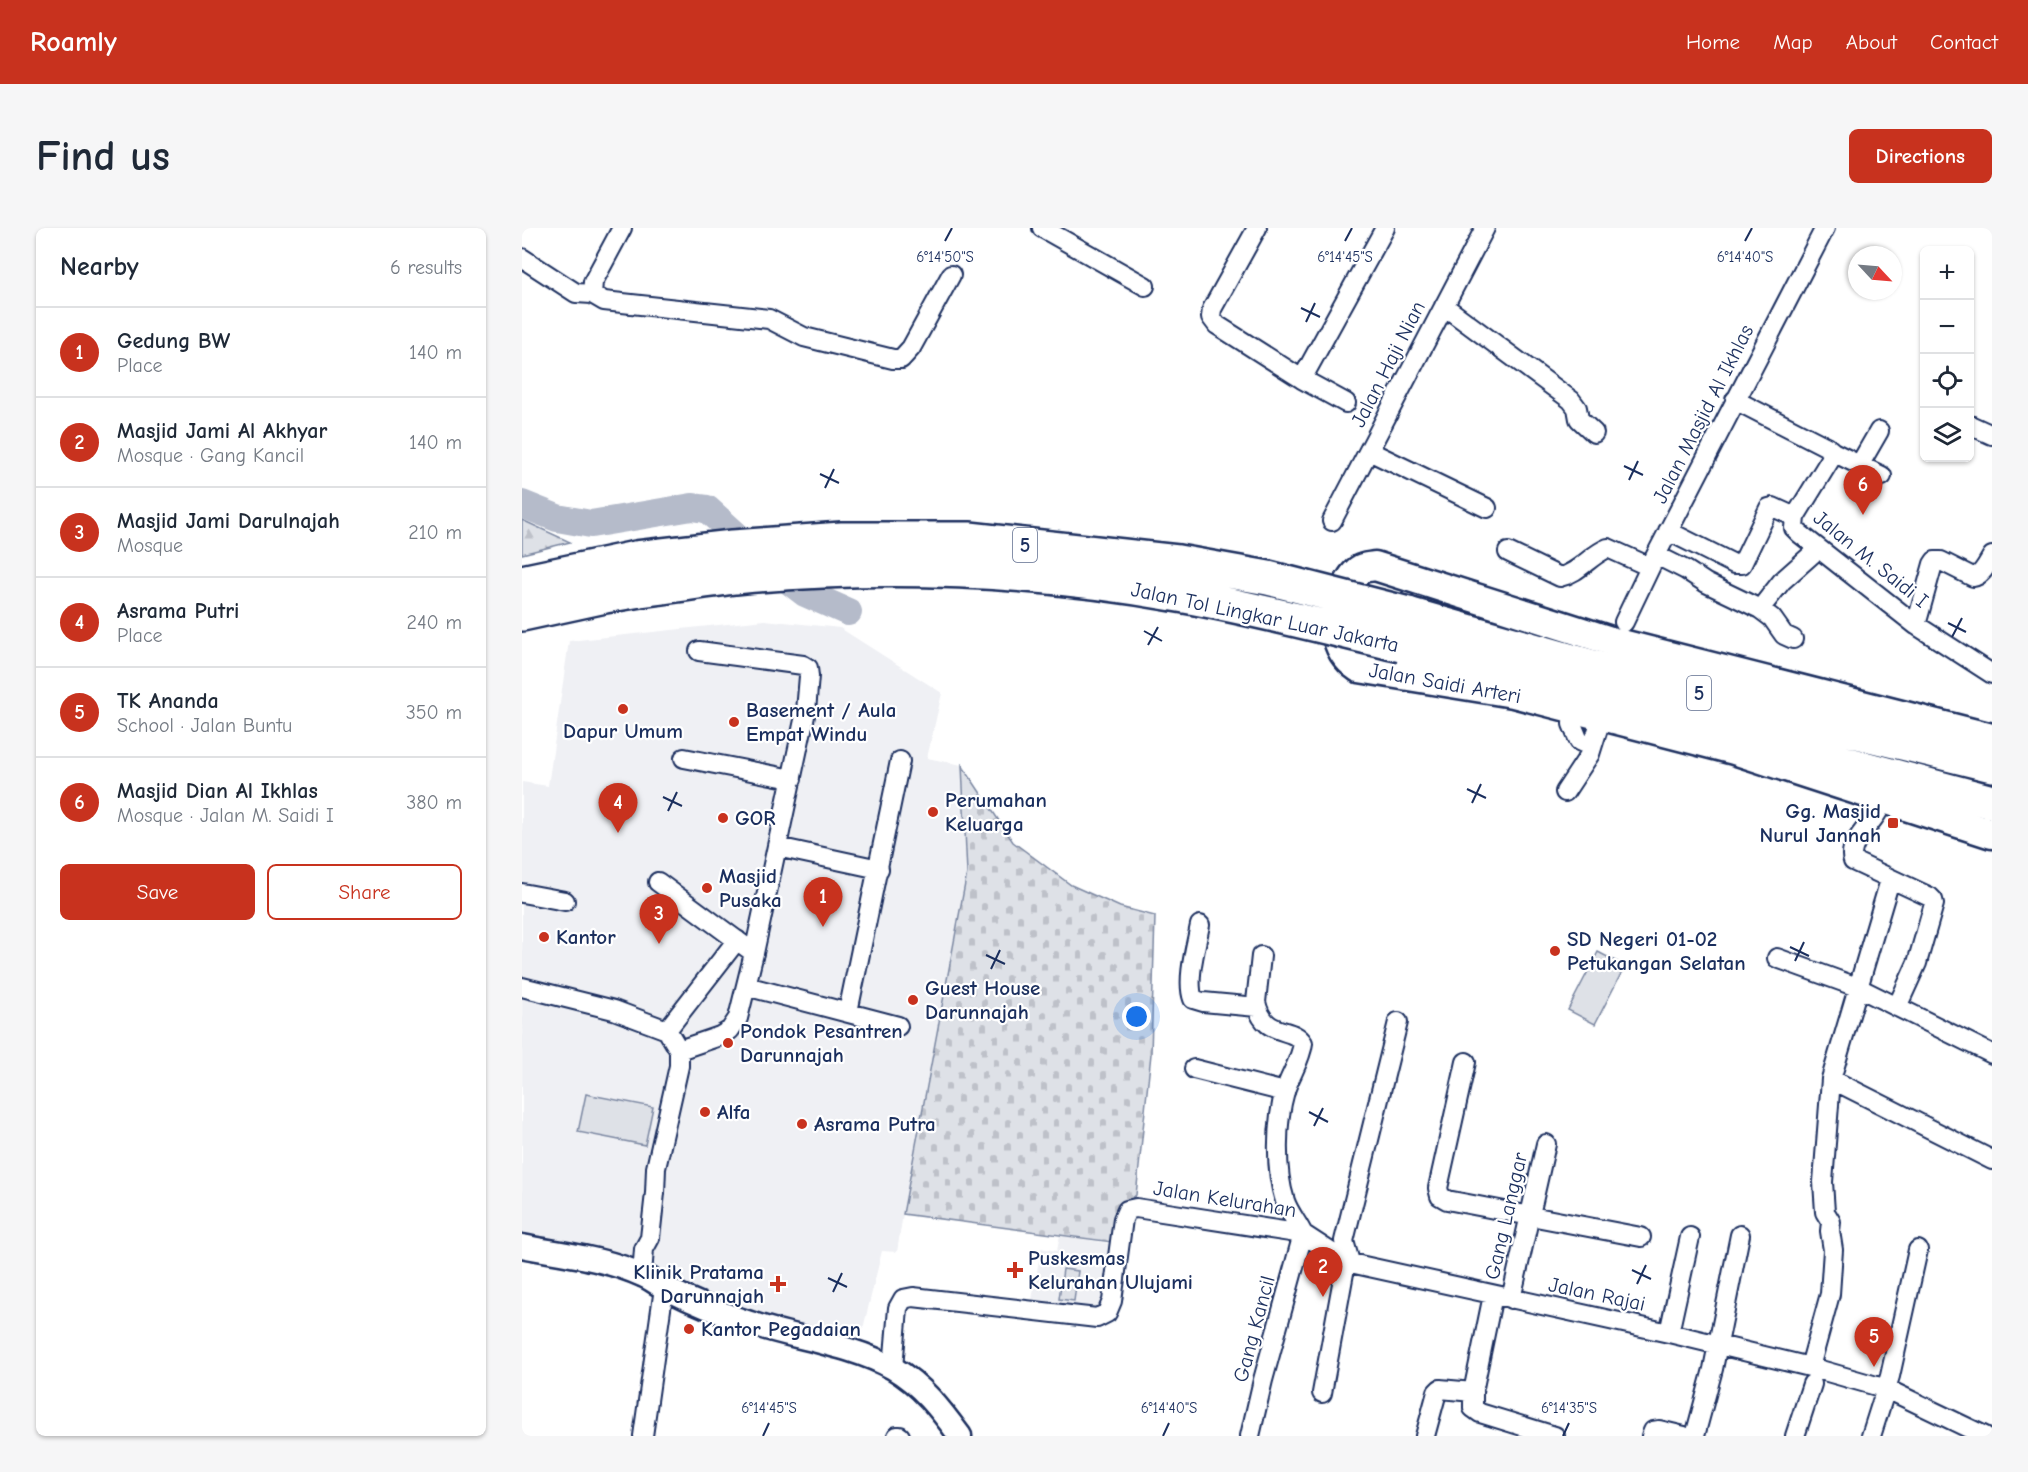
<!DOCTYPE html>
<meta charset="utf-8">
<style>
body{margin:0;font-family:"Comic Neue",sans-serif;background:#f6f6f7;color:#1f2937}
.controls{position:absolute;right:18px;top:18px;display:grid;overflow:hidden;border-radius:9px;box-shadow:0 2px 4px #0004}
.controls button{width:54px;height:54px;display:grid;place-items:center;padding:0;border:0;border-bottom:2px solid #e0e1e3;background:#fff;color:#1f2937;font:30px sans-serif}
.compass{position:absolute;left:1326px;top:18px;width:54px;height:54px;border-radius:50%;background:#fff;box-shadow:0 2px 4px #0004;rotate:116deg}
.you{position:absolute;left:615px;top:789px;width:21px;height:21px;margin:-15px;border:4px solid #fff;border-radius:50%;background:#1a73e8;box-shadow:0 0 0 9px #1a73e833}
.badge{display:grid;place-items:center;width:39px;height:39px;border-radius:50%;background:#c8321e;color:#fff;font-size:20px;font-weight:700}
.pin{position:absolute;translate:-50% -50px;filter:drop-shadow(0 2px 3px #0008)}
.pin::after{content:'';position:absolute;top:32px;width:21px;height:18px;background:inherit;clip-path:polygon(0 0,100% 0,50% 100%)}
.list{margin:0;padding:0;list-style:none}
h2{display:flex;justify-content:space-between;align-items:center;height:78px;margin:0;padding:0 24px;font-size:26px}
h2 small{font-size:20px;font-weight:400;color:#747a83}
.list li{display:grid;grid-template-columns:39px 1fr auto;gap:18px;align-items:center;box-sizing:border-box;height:90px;padding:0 24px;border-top:2px solid #e0e1e3}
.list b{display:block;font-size:22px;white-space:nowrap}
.list p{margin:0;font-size:20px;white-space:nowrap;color:#747a83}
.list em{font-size:20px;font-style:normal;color:#747a83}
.actions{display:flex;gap:12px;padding:18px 24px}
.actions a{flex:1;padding:14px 0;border:2px solid #c8321e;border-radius:9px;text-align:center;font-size:21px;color:#c8321e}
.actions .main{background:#c8321e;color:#fff}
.icon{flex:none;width:33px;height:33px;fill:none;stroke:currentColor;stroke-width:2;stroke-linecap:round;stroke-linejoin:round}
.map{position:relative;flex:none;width:1470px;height:1208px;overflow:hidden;border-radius:9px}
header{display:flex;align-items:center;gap:36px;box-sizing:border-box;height:84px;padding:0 30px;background:#c8321e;color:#fff}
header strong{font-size:28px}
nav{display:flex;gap:33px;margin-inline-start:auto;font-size:21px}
.intro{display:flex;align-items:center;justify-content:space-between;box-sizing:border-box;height:144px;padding:0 36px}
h1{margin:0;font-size:42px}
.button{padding:15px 27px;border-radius:9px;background:#c8321e;color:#fff;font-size:21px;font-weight:700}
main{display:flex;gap:36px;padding:0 36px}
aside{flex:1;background:#fff;border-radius:9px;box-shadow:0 2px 4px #0004}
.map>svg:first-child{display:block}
.built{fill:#eff0f4}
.forest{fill:url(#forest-firs);stroke:#7c88a2;stroke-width:1.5}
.cemetery{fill:url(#cemetery-stones);stroke:#7c88a2;stroke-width:1.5}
.park{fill:#dee1e7;stroke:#7c88a2;stroke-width:1.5}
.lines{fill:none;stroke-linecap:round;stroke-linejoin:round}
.river{stroke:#b5bbca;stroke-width:28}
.minor-casing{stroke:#1b2f5e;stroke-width:22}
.tertiary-casing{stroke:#1b2f5e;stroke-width:27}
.primary-casing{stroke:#1b2f5e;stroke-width:33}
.motorway-casing{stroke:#1b2f5e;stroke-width:38}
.minor{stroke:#fff;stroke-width:18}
.tertiary{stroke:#fff;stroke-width:22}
.primary{stroke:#fff;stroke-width:28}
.motorway{stroke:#fff;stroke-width:33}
.motorway-bridge-casing{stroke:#1b2f5e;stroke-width:38;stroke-linecap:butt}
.motorway-bridge{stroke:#fff;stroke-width:33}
.ticks{fill:none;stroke:#1b2f5e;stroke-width:2}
.poi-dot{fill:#c8321e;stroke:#fff;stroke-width:2}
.labels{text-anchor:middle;stroke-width:4.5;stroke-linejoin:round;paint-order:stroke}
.shield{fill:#fff;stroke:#5f6d8e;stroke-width:1.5}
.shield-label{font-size:20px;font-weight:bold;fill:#1b2f5e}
.street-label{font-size:21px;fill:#1b2f5e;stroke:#fff}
.poi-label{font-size:21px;font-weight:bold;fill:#1b2f5e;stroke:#fff;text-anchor:start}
.ticks-label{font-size:15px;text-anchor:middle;fill:#1b2f5e;stroke:#fff;stroke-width:4.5;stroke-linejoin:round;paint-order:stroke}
</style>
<header>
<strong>Roamly</strong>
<nav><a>Home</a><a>Map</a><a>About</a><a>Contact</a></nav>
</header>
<div class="intro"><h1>Find us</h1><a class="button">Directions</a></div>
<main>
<aside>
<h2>Nearby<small>6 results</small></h2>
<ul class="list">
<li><span class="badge">1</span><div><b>Gedung BW</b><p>Place</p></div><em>140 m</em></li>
<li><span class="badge">2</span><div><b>Masjid Jami Al Akhyar</b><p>Mosque · Gang Kancil</p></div><em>140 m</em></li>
<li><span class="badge">3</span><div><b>Masjid Jami Darulnajah</b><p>Mosque</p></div><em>210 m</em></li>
<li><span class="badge">4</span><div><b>Asrama Putri</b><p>Place</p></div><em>240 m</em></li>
<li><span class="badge">5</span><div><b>TK Ananda</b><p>School · Jalan Buntu</p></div><em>350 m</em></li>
<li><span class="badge">6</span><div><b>Masjid Dian Al Ikhlas</b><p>Mosque · Jalan M. Saidi I</p></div><em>380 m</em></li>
</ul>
<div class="actions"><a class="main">Save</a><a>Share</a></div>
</aside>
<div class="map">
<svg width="1470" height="1208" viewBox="0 0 1470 1208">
<defs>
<pattern id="forest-firs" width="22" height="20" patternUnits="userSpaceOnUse" patternTransform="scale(1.5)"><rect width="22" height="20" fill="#dee1e7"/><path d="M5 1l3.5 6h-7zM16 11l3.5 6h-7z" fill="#bec1c9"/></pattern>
<pattern id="cemetery-stones" width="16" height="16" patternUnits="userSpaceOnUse" patternTransform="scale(1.5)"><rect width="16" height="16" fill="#dee1e7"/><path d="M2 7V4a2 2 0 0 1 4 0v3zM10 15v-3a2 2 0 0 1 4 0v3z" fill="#bec1c9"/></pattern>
</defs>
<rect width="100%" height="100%" fill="#fff"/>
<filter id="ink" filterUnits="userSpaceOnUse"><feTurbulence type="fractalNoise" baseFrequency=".0167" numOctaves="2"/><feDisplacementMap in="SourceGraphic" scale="12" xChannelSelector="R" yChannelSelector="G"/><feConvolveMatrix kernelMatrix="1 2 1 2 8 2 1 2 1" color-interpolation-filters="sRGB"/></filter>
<g filter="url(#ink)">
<path class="built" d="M 243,392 L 318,400 L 420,465 L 405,530 L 440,537 L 445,645 L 381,986 L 375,1024 L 360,1023 L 338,1113 L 191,1076 L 66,1017 L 0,1004 L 0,554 L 26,558 L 47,413 Z
M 538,1007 L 590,1016 L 578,1083 L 510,1072 L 519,1020 L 535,1023 Z"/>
<path class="forest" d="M 0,292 L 48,314 L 0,326 Z"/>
<path class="cemetery" d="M 440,537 L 491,614 L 549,657 L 598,679 L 633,688 L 629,826 L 614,967 L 600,978 L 590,1014 L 381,986 L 445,645 Z"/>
<path class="park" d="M 1076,724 L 1103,738 L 1073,796 L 1046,782 Z
M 64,866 L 131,879 L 123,917 L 56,904 Z
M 541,1041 L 556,1043 L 552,1073 L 537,1071 Z"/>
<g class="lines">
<path class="river" d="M 0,276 L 35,290 L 69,296 L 170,279 L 185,281 L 249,339 L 283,365 L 326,384"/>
<defs>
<path id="minor" d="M 520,0 L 623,58
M 735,0 L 690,81 L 689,89 L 695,97 L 780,151 L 824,175
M 0,30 L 54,65 L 70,66 L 82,73 L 247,91 L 282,109 L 371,131 L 379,131 L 389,120 L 429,47
M 70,66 L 71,54 L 100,0
M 922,78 L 1049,172 L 1055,180 L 1057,191 L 1072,205
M 780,151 L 863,0
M 1213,172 L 1305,219 L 1311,224 L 1308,232 L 1273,289 L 1272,300 L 1277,305 L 1394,397 L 1470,446
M 1448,197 L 1470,207
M 847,223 L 965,280
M 1311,224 L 1360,248
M 1338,236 L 1357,203
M 810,293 L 963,0
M 1146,303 L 1212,336 L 1220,336 L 1247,280 L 1251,279 L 1273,289
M 986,324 L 1038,349 C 1057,345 1068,327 1086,320 L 1128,339
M 1134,327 L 1164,342 L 1184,355 L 1238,381 L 1250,390 L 1262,407 L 1271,411
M 1238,381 L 1260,353 L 1296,321
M 1102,394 L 1134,327 L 1303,0
M 1394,397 L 1411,336 L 1413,333 L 1419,333 L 1451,349 C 1460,348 1465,336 1470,328
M 1051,480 L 1050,496 L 1057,513 L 1070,519
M 162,530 L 270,551
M 1043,564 L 1068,526 L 1080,488
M 1361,571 C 1359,575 1358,581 1355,585 C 1347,599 1325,616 1331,633 L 1408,669 L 1411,672 L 1412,676 L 1395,735 L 1375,779
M 255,619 L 357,641
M 136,654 L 232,725
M 0,665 L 43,673
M 678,697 C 674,718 664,752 671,771 L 681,774 L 735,779
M 739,728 L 734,774 C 742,811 770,797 781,815 C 779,832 768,847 763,863 C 754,894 753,942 763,973 C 767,985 776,995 781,1006
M 1255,730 L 1335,759 L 1470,826
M 224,758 L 376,798
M 0,759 L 92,782 L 145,802 L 157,822 L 157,838 L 134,940 L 133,965 L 128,1010 L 122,1021 L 120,1047
M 326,784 L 378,533
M 145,802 L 215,712
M 157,822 L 198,808 L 208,802 L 216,790 L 232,725 L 284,483 L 287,448 L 286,440 L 281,437 L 177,423
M 944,834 L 916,960 L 918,968 L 925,972 L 1119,1009
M 672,841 L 763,864
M 1309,851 L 1470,932
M 828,1034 L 822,1013 L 876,794
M 971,1067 L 951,1164 L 951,1180 L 958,1185 L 1033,1208
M 989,1071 L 1024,916
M 1147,1105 L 1168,1009
M 1288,1139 L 1308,1066 L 1311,1022 L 1308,1003 L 1309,994 L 1303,984 L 1301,954 L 1309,851 L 1368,652
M 371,1140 L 376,1080 L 381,1071 L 391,1069 L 575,1090 L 585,1085 L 590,1073 L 601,991 L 605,982 L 614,980 L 781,1006 L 824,1034 L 1147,1105 L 1288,1139 L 1365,1161 L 1463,1208
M 800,1165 L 824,1034
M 121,1208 L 142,1060
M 375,1208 L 378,1208
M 728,1208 L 741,1152 L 781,1006
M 903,1208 L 915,1164 L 918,1161 L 951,1164
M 1129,1208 L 1131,1203 L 1137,1202 L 1162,1208
M 1173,1208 L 1191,1141 L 1218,1007
M 1273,1208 L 1290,1156
M 1349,1208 L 1368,1148 L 1396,1022"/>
<path id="tertiary" d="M 0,1018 C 39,1026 83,1030 120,1047 C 128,1050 135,1056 143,1060 C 171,1074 199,1086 228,1095 C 274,1111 328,1116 371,1140 C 400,1157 419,1182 438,1208"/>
<path id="primary" d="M 1470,510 L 1092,414 L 853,338 C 848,339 842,339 839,341 C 832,345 828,353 824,360 C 809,388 809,421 837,440 L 991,465 L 1212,522 L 1470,606"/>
<path id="motorway" d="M 0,354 L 114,330
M 0,386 L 83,368 L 118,362
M 886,386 L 1075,440 L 1470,537
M 879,417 L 1470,574"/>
</defs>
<use href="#minor" class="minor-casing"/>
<use href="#tertiary" class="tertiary-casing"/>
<use href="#primary" class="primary-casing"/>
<use href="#motorway" class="motorway-casing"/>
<use href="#minor" class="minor"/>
<use href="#tertiary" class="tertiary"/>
<use href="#primary" class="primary"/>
<use href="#motorway" class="motorway"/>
<defs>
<path id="motorway-bridge" d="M 114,330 L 211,319 L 320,311 L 447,311 L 656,334 L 746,350 L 886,386
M 118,362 C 150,358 182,353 213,349 C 360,335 512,341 657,367 C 732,380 806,400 879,417"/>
</defs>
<use href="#motorway-bridge" class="motorway-bridge-casing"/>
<use href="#motorway-bridge" class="motorway-bridge"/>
</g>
</g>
<path class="ticks" d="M 423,13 L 430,0M 823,13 L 830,0M 1223,13 L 1230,0M 779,80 L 798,89M 784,94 L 793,75M 1102,238 L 1121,247M 298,246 L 317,255M 1107,252 L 1116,233M 303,260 L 312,241M 1426,395 L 1444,404M 622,403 L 640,413M 1430,409 L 1440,390M 626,417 L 636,399M 945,561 L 964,570M 141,569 L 160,578M 950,575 L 959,556M 146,583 L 155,564M 1268,719 L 1287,728M 464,727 L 483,736M 1273,733 L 1282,714M 469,741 L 478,722M 787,884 L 806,894M 792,898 L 801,880M 1110,1042 L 1129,1051M 306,1050 L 325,1059M 1115,1056 L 1124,1037M 311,1064 L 320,1045M 241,1208 L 247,1195M 641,1208 L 647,1195M 1041,1208 L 1047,1195"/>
<g class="poi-dot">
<circle cx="101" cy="481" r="6"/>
<circle cx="212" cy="494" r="6"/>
<circle cx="411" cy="584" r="6"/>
<circle cx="201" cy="590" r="6"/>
<rect x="1365" y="589" width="12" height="12" rx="3"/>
<circle cx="185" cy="660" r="6"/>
<circle cx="22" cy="709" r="6"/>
<circle cx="1033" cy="723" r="6"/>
<circle cx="391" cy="772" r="6"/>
<circle cx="206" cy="815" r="6"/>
<circle cx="183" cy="884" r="6"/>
<circle cx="280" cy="896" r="6"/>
<path d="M490 1033h6v6h6v6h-6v6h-6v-6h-6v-6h6z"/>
<path d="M253 1047h6v6h6v6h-6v6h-6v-6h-6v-6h6z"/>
<circle cx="167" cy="1101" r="6"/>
</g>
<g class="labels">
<g class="shield">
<rect x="491" y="300" width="24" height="34" rx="4.5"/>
<rect x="1165" y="448" width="24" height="34" rx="4.5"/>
</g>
<g class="shield-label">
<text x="503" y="324">5</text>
<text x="1177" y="472">5</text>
</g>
<g class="street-label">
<text transform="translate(866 136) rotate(-63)" y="7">Jalan Haji Nian</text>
<text transform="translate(1181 186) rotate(-63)" y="7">Jalan Masjid Al Ikhlas</text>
<text transform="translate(1349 331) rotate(39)" y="7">Jalan M. Saidi I</text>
<text transform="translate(743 389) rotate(12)" y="7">Jalan Tol Lingkar Luar Jakarta</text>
<text transform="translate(923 455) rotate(10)" y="7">Jalan Saidi Arteri</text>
<text transform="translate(703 971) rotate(9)" y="7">Jalan Kelurahan</text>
<text transform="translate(984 988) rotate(-77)" y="7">Gang Langgar</text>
<text transform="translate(1075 1066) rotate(12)" y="7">Jalan Rajai</text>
<text transform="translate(732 1101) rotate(-75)" y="7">Gang Kancil</text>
</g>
<g class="poi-label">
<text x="224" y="489">Basement / Aula<tspan x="224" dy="24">Empat Windu</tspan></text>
<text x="101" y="510" text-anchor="middle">Dapur Umum</text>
<text x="423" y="579">Perumahan<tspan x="423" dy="24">Keluarga</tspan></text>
<text x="1359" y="590" text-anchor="end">Gg. Masjid<tspan x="1359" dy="24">Nurul Jannah</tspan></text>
<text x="213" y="597">GOR</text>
<text x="197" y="655">Masjid<tspan x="197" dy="24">Pusaka</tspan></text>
<text x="34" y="716">Kantor</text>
<text x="1045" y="718">SD Negeri 01-02<tspan x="1045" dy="24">Petukangan Selatan</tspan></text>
<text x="403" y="767">Guest House<tspan x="403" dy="24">Darunnajah</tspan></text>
<text x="218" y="810">Pondok Pesantren<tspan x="218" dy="24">Darunnajah</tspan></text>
<text x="195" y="891">Alfa</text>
<text x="292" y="903">Asrama Putra</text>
<text x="506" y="1037">Puskesmas<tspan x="506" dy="24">Kelurahan Ulujami</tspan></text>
<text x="242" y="1051" text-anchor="end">Klinik Pratama<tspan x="242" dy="24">Darunnajah</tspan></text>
<text x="179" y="1108">Kantor Pegadaian</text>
</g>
</g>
<g class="ticks-label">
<text x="423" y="34">6°14'50"S</text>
<text x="823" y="34">6°14'45"S</text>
<text x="1223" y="34">6°14'40"S</text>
<text x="247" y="1185">6°14'45"S</text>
<text x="647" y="1185">6°14'40"S</text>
<text x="1047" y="1185">6°14'35"S</text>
</g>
</svg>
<div class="controls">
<button>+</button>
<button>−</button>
<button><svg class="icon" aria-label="locate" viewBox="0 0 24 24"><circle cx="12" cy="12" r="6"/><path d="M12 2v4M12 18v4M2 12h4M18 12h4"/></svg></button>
<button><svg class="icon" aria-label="layers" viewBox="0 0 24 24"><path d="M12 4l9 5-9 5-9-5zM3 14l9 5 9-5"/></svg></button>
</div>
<svg class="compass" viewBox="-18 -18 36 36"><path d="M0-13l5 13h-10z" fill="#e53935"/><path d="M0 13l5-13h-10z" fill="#747a83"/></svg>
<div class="you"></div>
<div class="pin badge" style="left:301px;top:699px">1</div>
<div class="pin badge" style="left:801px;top:1069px">2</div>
<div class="pin badge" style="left:137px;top:716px">3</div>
<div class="pin badge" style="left:96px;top:605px">4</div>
<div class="pin badge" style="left:1352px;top:1139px">5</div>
<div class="pin badge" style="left:1341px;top:287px">6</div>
</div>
</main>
